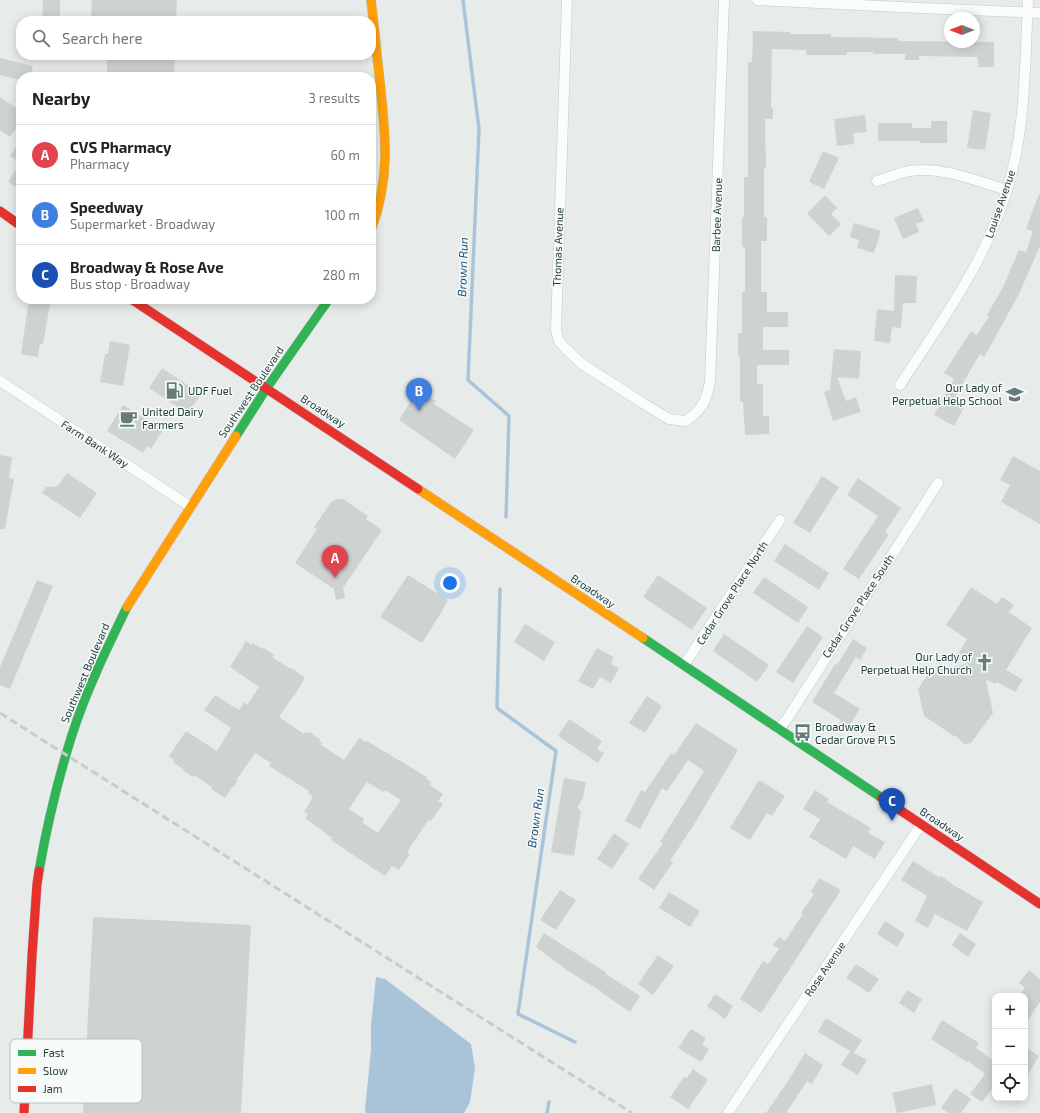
<!DOCTYPE html>
<meta charset="utf-8">
<style>
body{margin:0;font-family:"Exo 2",sans-serif;background:#f6f6f6;color:#222}
.controls{position:absolute;right:12px;bottom:12px;display:grid;overflow:hidden;border-radius:8px;box-shadow:0 2px 10px #0003}
.controls button{width:36px;height:36px;display:grid;place-items:center;padding:0;border:0;border-bottom:1px solid #e0e0e0;background:#fff;color:#222;font:20px sans-serif}
.compass{position:absolute;left:944px;top:12px;width:36px;height:36px;border-radius:50%;background:#fff;box-shadow:0 2px 10px #0003;rotate:270deg}
.you{position:absolute;left:450px;top:583px;width:14px;height:14px;margin:-10px;border:3px solid #fff;border-radius:50%;background:#1a73e8;box-shadow:0 0 0 6px #1a73e833}
.badge{display:grid;place-items:center;width:26px;height:26px;border-radius:50%;background:#687b7b;color:#fff;font-size:13px;font-weight:700}
.pin{position:absolute;translate:-50% -33px;filter:drop-shadow(0 1px 2px #0008)}
.pin::after{content:'';position:absolute;top:21px;width:14px;height:12px;background:inherit;clip-path:polygon(0 0,100% 0,50% 100%)}
.list{margin:0;padding:0;list-style:none}
h2{display:flex;justify-content:space-between;align-items:center;height:52px;margin:0;padding:0 16px;font-size:17px}
h2 small{font-size:13px;font-weight:400;color:#767676}
.list li{display:grid;grid-template-columns:26px 1fr auto;gap:12px;align-items:center;box-sizing:border-box;height:60px;padding:0 16px;border-top:1px solid #e0e0e0}
.list b{display:block;font-size:15px;white-space:nowrap}
.list p{margin:0;font-size:13px;white-space:nowrap;color:#767676}
.list em{font-size:13px;font-style:normal;color:#767676}
.icon{flex:none;width:22px;height:22px;fill:none;stroke:currentColor;stroke-width:2;stroke-linecap:round;stroke-linejoin:round}
.map{position:relative;flex:none;width:1040px;height:1113px;overflow:hidden}
.search{position:absolute;background:#fff;box-shadow:0 2px 10px #0003;left:16px;top:16px;width:360px;height:44px;display:flex;align-items:center;gap:10px;box-sizing:border-box;padding:0 14px;border-radius:16px;color:#767676;font-size:15px}
.panel{position:absolute;background:#fff;box-shadow:0 2px 10px #0003;left:16px;top:72px;width:360px;height:232px;border-radius:16px}
.map>svg:first-child{display:block}
.water{fill:#a9c4d8}
.lines{fill:none;stroke-linecap:round;stroke-linejoin:round}
.stream{stroke:#a9c4d8;stroke-width:3.5}
.building{fill:#ced3d2;fill-rule:evenodd}
.street-casing{stroke:#c4c9c8;stroke-width:11}
.fast-casing{stroke:#c3c9c9;stroke-width:10}
.slow-casing{stroke:#c3c9c9;stroke-width:10}
.jam-casing{stroke:#c3c9c9;stroke-width:10}
.street{stroke:#fbfcfc;stroke-width:10}
.fast{stroke:#30b455;stroke-width:9}
.slow{stroke:#ff9f0a;stroke-width:9}
.jam{stroke:#e5322d;stroke-width:9}
.rail{stroke:#c8cccc;stroke-width:3;stroke-dasharray:8 4;stroke-linecap:butt}
.labels{text-anchor:middle;stroke-width:3;stroke-linejoin:round;paint-order:stroke}
.street-label{font-size:11px;fill:#243e3f;stroke:#f6faf9}
.poi-label{font-size:11px;fill:#243e3f;stroke:#f6faf9;text-anchor:start}
.water-label{font-size:12px;font-style:italic;fill:#20507a;stroke:#f6faf9}
.key{fill:#f6faf9;stroke:#b7c2c1;stroke-width:1}
.key-label{font-size:11px;fill:#243e3f}
</style>
<div class="map">
<svg width="1040" height="1113" viewBox="0 0 1040 1113">
<rect width="100%" height="100%" fill="#e7eceb"/>
<path class="water" d="M 376,977 L 385,979 L 471,1044 L 475,1068 L 470,1102 L 464,1113 L 366,1113 L 365,1109 L 371,1050 L 371,1025 Z"/>
<g class="lines">
<path class="stream" d="M 463,0 L 479,129 L 468,380 L 509,416 L 506,517
M 500,589 L 497,708 L 556,751 L 518,1014 L 575,1042
M 547,1113 L 549,1102"/>
</g>
<path class="building" d="M 43,0 L 60,0 L 60,21 L 42,21 Z
M 92,0 L 177,0 L 176,21 L 91,21 Z
M 753,31 L 790,32 L 790,34 L 831,34 L 831,37 L 898,38 L 898,41 L 994,42 L 994,67 L 978,67 L 978,57 L 919,56 L 919,60 L 905,60 L 905,54 L 873,54 L 873,52 L 847,52 L 847,55 L 806,55 L 806,50 L 772,49 L 771,108 L 773,108 L 773,119 L 765,119 L 766,168 L 764,168 L 764,217 L 767,217 L 767,241 L 761,241 L 761,292 L 767,292 L 767,312 L 788,312 L 788,327 L 763,327 L 763,350 L 789,350 L 789,365 L 757,365 L 757,384 L 763,384 L 763,416 L 769,416 L 769,434 L 745,435 L 743,402 L 740,402 L 740,357 L 738,357 L 738,333 L 742,333 L 742,292 L 745,292 L 745,247 L 742,247 L 742,217 L 744,217 L 744,177 L 748,177 L 748,62 L 752,62 Z
M 107,55 L 175,55 L 174,77 L 107,77 Z
M 0,58 L 33,66 L 30,77 L 21,77 L 21,80 L 0,75 Z
M 0,97 L 21,111 L 21,122 L 10,137 L 0,130 Z
M 973,110 L 991,113 L 985,150 L 967,148 Z
M 865,115 L 867,132 L 853,133 L 854,144 L 837,146 L 834,119 Z
M 931,121 L 947,121 L 947,143 L 920,143 L 920,141 L 878,141 L 878,123 L 912,123 L 912,128 L 931,128 Z
M 21,139 L 21,190 L 8,182 L 20,163 L 10,156 Z
M 823,151 L 839,158 L 824,189 L 809,182 Z
M 1039,194 L 1040,194 L 1040,246 L 1019,294 L 996,336 L 984,357 L 980,354 L 956,395 L 967,402 L 954,426 L 934,415 L 954,379 L 944,373 L 971,331 L 977,335 L 989,316 L 987,315 L 1003,287 L 1019,250 L 1026,252 L 1033,231 L 1026,229 Z
M 825,195 L 837,208 L 831,214 L 841,224 L 829,236 L 807,214 Z
M 918,208 L 924,221 L 916,224 L 919,232 L 903,239 L 894,218 Z
M 854,223 L 881,231 L 874,253 L 857,248 L 859,240 L 850,237 Z
M 895,275 L 917,276 L 916,303 L 903,303 L 901,328 L 892,327 L 890,343 L 874,341 L 877,309 L 894,311 Z
M 29,299 L 51,299 L 43,344 L 40,344 L 38,357 L 21,354 Z
M 110,341 L 130,345 L 123,386 L 100,382 L 105,354 L 108,354 Z
M 834,349 L 861,351 L 859,379 L 837,377 L 846,401 L 856,397 L 861,412 L 833,421 L 824,392 L 830,390 Z
M 162,368 L 201,394 L 188,414 L 149,388 Z
M 418,389 L 436,401 L 434,404 L 474,430 L 455,459 L 399,420 Z
M 123,405 L 163,430 L 151,449 L 147,446 L 143,453 L 107,431 Z
M 0,455 L 12,457 L 9,478 L 14,479 L 5,529 L 0,529 Z
M 1013,456 L 1040,471 L 1040,524 L 1001,502 L 1010,485 L 1000,480 Z
M 67,473 L 97,493 L 80,518 L 42,493 L 46,487 L 58,486 Z
M 822,476 L 839,487 L 810,533 L 793,523 Z
M 858,478 L 901,508 L 885,532 L 889,534 L 859,579 L 843,569 L 878,516 L 847,495 Z
M 336,499 L 343,499 L 368,516 L 366,519 L 382,530 L 343,588 L 345,598 L 336,600 L 334,589 L 295,563 L 317,529 L 314,527 L 331,502 Z
M 785,544 L 829,573 L 819,590 L 774,561 Z
M 408,575 L 448,600 L 441,613 L 422,643 L 380,617 Z
M 658,575 L 707,608 L 692,630 L 643,597 Z
M 764,577 L 808,607 L 798,623 L 753,593 Z
M 37,580 L 53,586 L 10,689 L 0,685 L 0,667 Z
M 971,587 L 997,604 L 1002,597 L 1014,605 L 1009,612 L 1032,628 L 1006,670 L 1023,680 L 1015,692 L 997,682 L 996,684 L 986,680 L 993,713 L 971,743 L 964,744 L 956,736 L 954,736 L 924,716 L 918,689 L 930,671 L 967,664 L 957,656 L 967,639 L 946,625 Z
M 525,624 L 555,642 L 544,661 L 514,642 Z
M 807,626 L 823,637 L 793,683 L 776,672 Z
M 724,634 L 769,665 L 757,682 L 713,651 Z
M 853,639 L 867,648 L 860,660 L 856,657 L 834,693 L 860,709 L 846,731 L 837,726 L 841,720 L 812,702 L 835,664 L 837,665 Z
M 246,641 L 251,645 L 252,643 L 263,649 L 264,648 L 274,655 L 273,658 L 291,669 L 292,668 L 305,678 L 294,696 L 293,696 L 279,717 L 304,734 L 305,732 L 308,733 L 309,732 L 320,739 L 319,741 L 322,743 L 321,745 L 344,760 L 359,738 L 366,742 L 367,741 L 427,777 L 426,779 L 431,782 L 430,785 L 443,794 L 438,801 L 443,804 L 431,821 L 429,819 L 407,852 L 410,854 L 399,870 L 392,866 L 385,876 L 368,865 L 331,840 L 332,838 L 305,818 L 308,814 L 304,812 L 313,797 L 308,793 L 309,791 L 269,766 L 271,763 L 255,753 L 237,779 L 238,780 L 233,788 L 232,787 L 225,798 L 211,789 L 212,787 L 194,775 L 193,777 L 182,770 L 183,769 L 173,762 L 174,760 L 169,756 L 186,731 L 217,751 L 231,728 L 204,710 L 215,695 L 239,710 L 244,702 L 247,705 L 259,687 L 230,667 ZM 367,782 L 383,792 L 385,790 L 401,800 L 378,833 L 363,823 L 364,819 L 349,809 Z
M 597,648 L 614,657 L 611,664 L 619,668 L 611,683 L 600,677 L 593,689 L 578,681 Z
M 647,696 L 662,706 L 645,733 L 629,723 Z
M 569,719 L 602,741 L 597,749 L 604,753 L 598,763 L 558,736 Z
M 696,723 L 738,750 L 695,823 L 670,861 L 673,862 L 654,890 L 638,879 L 663,843 L 660,842 L 704,771 L 688,760 L 667,791 L 662,788 L 640,829 L 625,821 L 641,790 L 645,792 L 671,753 L 674,755 Z
M 564,778 L 586,782 L 583,798 L 577,808 L 581,811 L 574,856 L 551,852 Z
M 759,780 L 785,796 L 772,816 L 767,813 L 750,840 L 730,828 Z
M 815,790 L 829,799 L 827,802 L 871,828 L 868,833 L 885,842 L 875,859 L 853,846 L 846,859 L 809,837 L 820,819 L 803,809 Z
M 614,833 L 629,844 L 612,869 L 597,859 Z
M 913,861 L 940,878 L 941,876 L 955,886 L 983,902 L 967,931 L 935,914 L 928,928 L 915,921 L 927,896 L 901,880 Z
M 819,878 L 841,890 L 761,1013 L 740,999 L 763,961 L 768,964 L 779,949 L 773,945 L 779,937 L 785,941 L 803,914 L 801,913 L 814,894 L 811,892 Z
M 560,890 L 576,900 L 556,930 L 540,920 Z
M 669,892 L 700,911 L 690,927 L 659,908 Z
M 93,917 L 251,925 L 241,1113 L 83,1113 Z
M 885,921 L 905,934 L 897,947 L 877,934 Z
M 544,933 L 607,973 L 606,974 L 640,996 L 630,1012 L 602,993 L 602,992 L 568,971 L 536,947 Z
M 960,933 L 976,944 L 968,957 L 952,945 Z
M 658,955 L 674,966 L 653,995 L 638,984 Z
M 856,964 L 879,979 L 869,993 L 846,978 Z
M 1029,970 L 1040,979 L 1040,1002 L 1025,1024 L 1025,996 L 1020,994 L 1025,988 L 1019,983 Z
M 907,990 L 922,999 L 914,1013 L 899,1003 Z
M 715,994 L 733,1006 L 725,1019 L 707,1006 Z
M 826,1018 L 862,1040 L 854,1053 L 867,1060 L 858,1075 L 841,1065 L 850,1051 L 818,1032 Z
M 942,1020 L 979,1043 L 976,1048 L 994,1061 L 995,1060 L 995,1085 L 982,1102 L 970,1094 L 985,1074 L 968,1061 L 967,1062 L 931,1039 Z
M 691,1029 L 706,1038 L 702,1045 L 709,1049 L 701,1062 L 678,1048 Z
M 1025,1047 L 1039,1056 L 1025,1080 Z
M 805,1053 L 823,1065 L 812,1084 L 807,1081 L 786,1113 L 766,1113 L 788,1081 Z
M 693,1069 L 708,1080 L 688,1109 L 670,1097 L 684,1077 L 687,1078 Z
M 932,1084 L 936,1105 L 897,1113 L 892,1093 Z
M 955,1088 L 971,1099 L 961,1113 L 948,1113 L 941,1108 Z"/>
<g class="lines">
<defs>
<path id="street" d="M 567,0 L 556,330 L 559,341 L 565,348 L 582,364 L 641,402 L 669,419 L 686,421 C 703,408 706,402 710,382 L 724,0
M 757,0 L 921,8 L 1040,13
M 877,181 C 888,178 899,173 910,171 C 943,166 976,181 1007,190
M 0,381 L 191,507
M 900,385 C 944,318 993,251 1012,172 C 1026,116 1025,57 1028,0
M 684,665 L 780,520
M 779,729 L 787,719 L 938,483
M 728,1113 L 921,825"/>
<path id="fast" d="M 236,436 L 266,389 L 329,299
M 643,638 L 882,798
M 39,871 C 47,825 58,779 72,735 C 86,691 107,648 127,607"/>
<path id="slow" d="M 371,0 C 374,24 376,49 379,73 C 385,130 392,175 371,230
M 418,489 L 643,638
M 127,607 L 236,436"/>
<path id="jam" d="M 0,211 L 21,226
M 131,299 L 418,489
M 882,798 L 1040,904
M 24,1113 L 32,956 L 37,884 L 39,871"/>
</defs>
<use href="#street" class="street-casing"/>
<use href="#fast" class="fast-casing"/>
<use href="#slow" class="slow-casing"/>
<use href="#jam" class="jam-casing"/>
<use href="#street" class="street"/>
<use href="#fast" class="fast"/>
<use href="#slow" class="slow"/>
<use href="#jam" class="jam"/>
<path class="rail" d="M 0,713 L 632,1113"/>
</g>
<defs>
<symbol id="fuel-bare" viewBox="-9 -9 18 18"><path d="M-5.5-6h7V0h2V4h1.3V-2.5L3-4.5l.8-.8L6-3V5H2.5V1h-1V6h-7ZM-4.2-4.7v3.2H.2V-4.7Z" fill="#687b7b" stroke="#f6faf9" stroke-width="2.5" paint-order="stroke"/></symbol>
<symbol id="school-bare" viewBox="-9 -9 18 18"><path d="M0-5L7-2L0 1L-7-2ZM-4 1L0 2.5L4 1V4Q0 6-4 4Z" fill="#687b7b" stroke="#f6faf9" stroke-width="2.5" paint-order="stroke"/></symbol>
<symbol id="cafe-bare" viewBox="-9 -9 18 18"><path d="M-5.5-4.5H6V0H3Q3 3.5 0 3.5H-2.5Q-5.5 3.5-5.5 0ZM3-3.2v2h1.7v-2ZM-6 4.5H4V6H-6Z" fill="#687b7b" stroke="#f6faf9" stroke-width="2.5" paint-order="stroke"/></symbol>
<symbol id="church-bare" viewBox="-9 -9 18 18"><path d="M-1.2-6h2.4v3.5h3.3v2.4h-3.3V6h-2.4V-.1h-3.3v-2.4h3.3Z" fill="#687b7b" stroke="#f6faf9" stroke-width="2.5" paint-order="stroke"/></symbol>
<symbol id="bus-bare" viewBox="-9 -9 18 18"><path d="M-5-6H5V4H4V6H2V4H-2V6H-4V4H-5ZM-3.5-4V0h7V-4ZM-3.5 1.2v1.5H-2V1.2ZM2 1.2v1.5H3.5V1.2Z" fill="#687b7b" stroke="#f6faf9" stroke-width="2.5" paint-order="stroke"/></symbol>
</defs>
<g fill-rule="evenodd">
<use href="#fuel-bare" x="162" y="378" width="25" height="25"/>
<use href="#school-bare" x="1002" y="382" width="25" height="25"/>
<use href="#cafe-bare" x="116" y="406" width="25" height="25"/>
<use href="#church-bare" x="972" y="650" width="25" height="25"/>
<use href="#bus-bare" x="790" y="720" width="25" height="25"/>
</g>
<g class="labels">
<g class="street-label">
<text transform="translate(1000 204) rotate(-71)" y="4">Louise Avenue</text>
<text transform="translate(717 215) rotate(-88)" y="4">Barbee Avenue</text>
<text transform="translate(558 247) rotate(-88)" y="4">Thomas Avenue</text>
<text transform="translate(251 392) rotate(-56)" y="4">Southwest Boulevard</text>
<text transform="translate(323 411) rotate(33)" y="4">Broadway</text>
<text transform="translate(95 444) rotate(33)" y="4">Farm Bank Way</text>
<text transform="translate(593 591) rotate(34)" y="4">Broadway</text>
<text transform="translate(732 593) rotate(-57)" y="4">Cedar Grove Place North</text>
<text transform="translate(858 606) rotate(-57)" y="4">Cedar Grove Place South</text>
<text transform="translate(85 673) rotate(-67)" y="4">Southwest Boulevard</text>
<text transform="translate(942 824) rotate(34)" y="4">Broadway</text>
<text transform="translate(825 969) rotate(-56)" y="4">Rose Avenue</text>
</g>
<g class="poi-label">
<text x="1002" y="392" text-anchor="end">Our Lady of<tspan x="1002" dy="13">Perpetual Help School</tspan></text>
<text x="188" y="395">UDF Fuel</text>
<text x="142" y="416">United Dairy<tspan x="142" dy="13">Farmers</tspan></text>
<text x="972" y="661" text-anchor="end">Our Lady of<tspan x="972" dy="13">Perpetual Help Church</tspan></text>
<text x="815" y="731">Broadway &amp;<tspan x="815" dy="13">Cedar Grove Pl S</tspan></text>
</g>
<g class="water-label">
<text transform="translate(463 267) rotate(-88)" y="4">Brown Run</text>
<text transform="translate(536 818) rotate(-82)" y="4">Brown Run</text>
</g>
</g>
<rect x="10" y="1039" width="132" height="64" rx="6" class="key"/>
<rect x="18" y="1050" width="18" height="6" fill="#30b455"/>
<rect x="18" y="1068" width="18" height="6" fill="#ff9f0a"/>
<rect x="18" y="1086" width="18" height="6" fill="#e5322d"/>
<g class="key-label">
<text x="43" y="1057">Fast</text>
<text x="43" y="1075">Slow</text>
<text x="43" y="1093">Jam</text>
</g>
</svg>
<div class="controls">
<button>+</button>
<button>−</button>
<button><svg class="icon" aria-label="locate" viewBox="0 0 24 24"><circle cx="12" cy="12" r="6"/><path d="M12 2v4M12 18v4M2 12h4M18 12h4"/></svg></button>
</div>
<svg class="compass" viewBox="-18 -18 36 36"><path d="M0-13l5 13h-10z" fill="#e53935"/><path d="M0 13l5-13h-10z" fill="#767676"/></svg>
<div class="you"></div>
<div class="pin badge" style="left:335px;top:578px;background:#e0444e">A</div>
<div class="pin badge" style="left:419px;top:411px;background:#3f7fe0">B</div>
<div class="pin badge" style="left:892px;top:821px;background:#1a4fb4">C</div>
<div class="search"><svg class="icon" aria-label="search" viewBox="0 0 24 24"><circle cx="10" cy="10" r="6"/><path d="M15 15l6 6"/></svg>Search here</div>
<section class="panel">
<h2>Nearby<small>3 results</small></h2>
<ul class="list">
<li><span class="badge" style="background:#e0444e">A</span><div><b>CVS Pharmacy</b><p>Pharmacy</p></div><em>60 m</em></li>
<li><span class="badge" style="background:#3f7fe0">B</span><div><b>Speedway</b><p>Supermarket · Broadway</p></div><em>100 m</em></li>
<li><span class="badge" style="background:#1a4fb4">C</span><div><b>Broadway &amp; Rose Ave</b><p>Bus stop · Broadway</p></div><em>280 m</em></li>
</ul>
</section>
</div>
